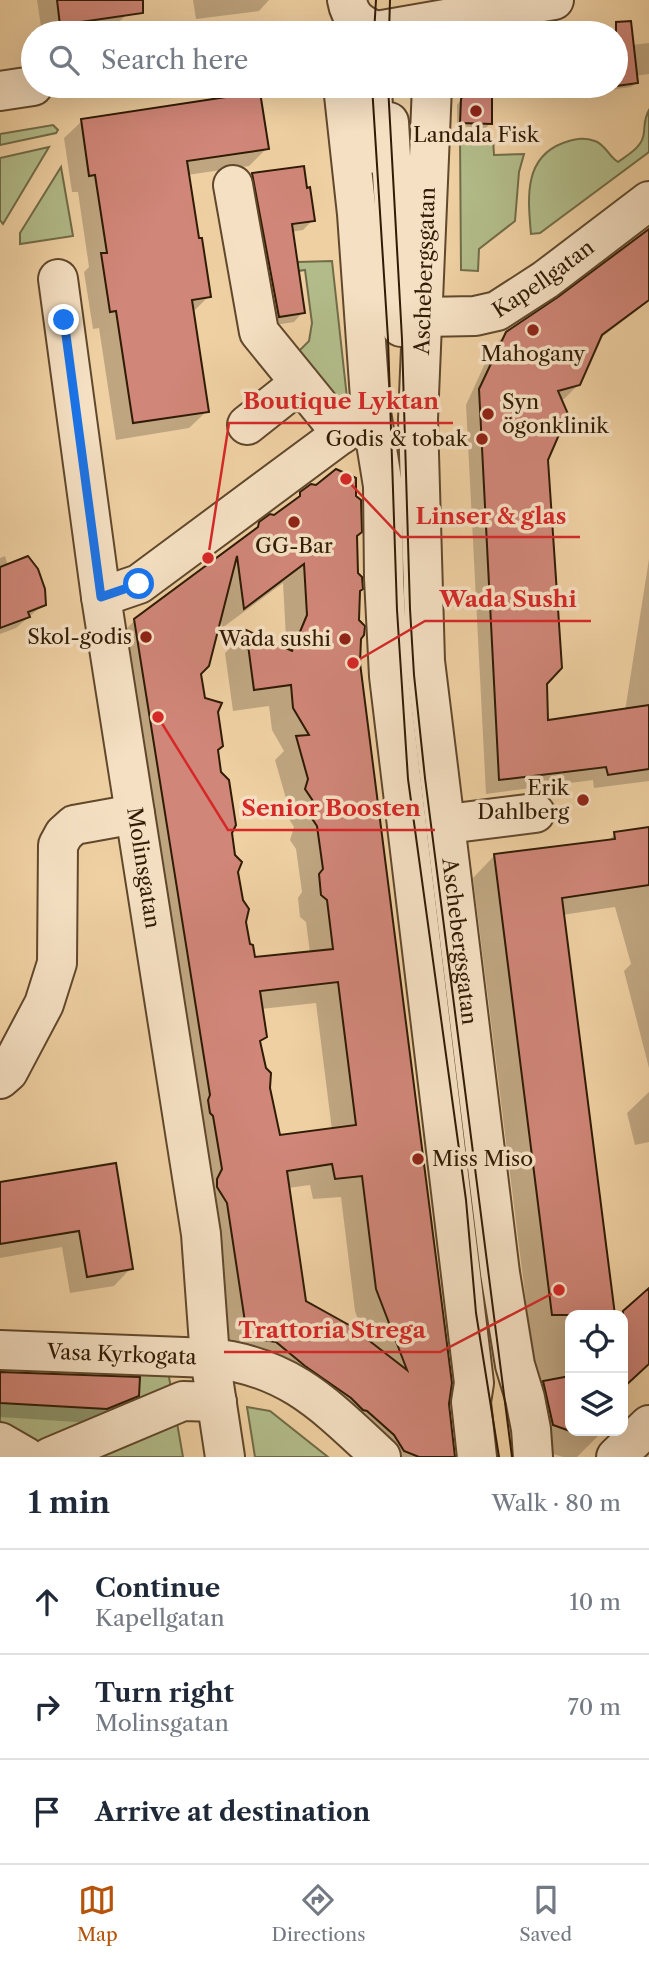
<!DOCTYPE html>
<meta charset="utf-8">
<style>
body{margin:0;font-family:"Libre Caslon Text",serif;background:#f2f2f3;color:#1f2937}
.controls{position:absolute;right:21px;bottom:21px;display:grid;overflow:hidden;border-radius:14px;box-shadow:0 7px 28px #0002}
.controls button{width:63px;height:63px;display:grid;place-items:center;padding:0;border:0;border-bottom:2px solid #e0e1e3;background:#fff;color:#1f2937;font:35px sans-serif}
.stop{position:absolute;width:21px;height:21px;margin:-16px;border:5px solid #1a73e8;border-radius:50%;background:#fff}
.stop.end{background:#1a73e8;border-color:#fff;box-shadow:0 2px 7px #0008}
.list{margin:0;padding:0;list-style:none}
h2{display:flex;justify-content:space-between;align-items:center;height:91px;margin:0;padding:0 28px;font-size:30px}
h2 small{font-size:23px;font-weight:400;color:#747a83}
.list li{display:grid;grid-template-columns:46px 1fr auto;gap:21px;align-items:center;box-sizing:border-box;height:105px;padding:0 28px;border-top:2px solid #e0e1e3}
.list b{display:block;font-size:26px;white-space:nowrap}
.list p{margin:0;font-size:23px;white-space:nowrap;color:#747a83}
.list em{font-size:23px;font-style:normal;color:#747a83}
.icon{flex:none;width:38px;height:38px;fill:none;stroke:currentColor;stroke-width:2;stroke-linecap:round;stroke-linejoin:round}
.map{position:relative;flex:none;width:649px;height:1457px;overflow:hidden}
.search{position:absolute;background:#fff;box-shadow:0 7px 28px #0002;left:21px;right:21px;top:21px;height:77px;display:flex;align-items:center;gap:18px;box-sizing:border-box;padding:0 24px;border-radius:38px;color:#747a83;font-size:26px}
.sheet{height:406px;background:#fff}
nav{display:flex;justify-content:space-around;align-items:center;box-sizing:border-box;height:98px;border-top:2px solid #e0e1e3;background:#fff;font-size:19px;color:#747a83}
nav a{display:grid;justify-items:center;gap:4px}
nav .on{color:#b45309}
.map>svg:first-child{display:block}
.green{fill:#b2bc8a;stroke:#716c48;stroke-width:2}
.shadow{fill:#0003;fill-rule:evenodd}
.building{fill:#d08678;stroke:#301b05;stroke-width:2;fill-rule:evenodd}
.lines{fill:none;stroke-linecap:round;stroke-linejoin:round}
.minor-casing{stroke:#60482c;stroke-width:42}
.minor{stroke:#f5e0c3;stroke-width:38}
.tram{stroke:#301b05;stroke-width:2}
.route{stroke:#1a73e8;stroke-width:9}
.poi-dot{fill:#8f2418;stroke:#f5e0c3;stroke-width:2.5}
.labels{text-anchor:middle;stroke-width:7;stroke-linejoin:round;paint-order:stroke}
.poi-label{font-size:21px;fill:#301b05;stroke:#f5e0c3;text-anchor:end}
.street-label{font-size:21px;fill:#301b05;stroke:#f5e0c3}
.leader{fill:none;stroke:#d62828;stroke-width:2.5}
.callout-dot{fill:#d62828;stroke:#f5e0c3;stroke-width:2.5}
.callout-label{font-size:23px;text-anchor:middle;font-weight:bold;fill:#d62828;stroke:#f5e0c3;stroke-width:7;stroke-linejoin:round;paint-order:stroke}
</style>
<div class="map">
<svg width="649" height="1457" viewBox="0 0 649 1457">
<rect width="100%" height="100%" fill="#efd0a2"/>
<filter id="stains"><feTurbulence type="fractalNoise" baseFrequency=".00286" numOctaves="4"/><feColorMatrix values="0 0 0 0 .2 0 0 0 0 .09 0 0 0 0 .02 0 0 0 .5 -.17"/></filter>
<radialGradient id="worn" r=".72"><stop offset=".6" stop-color="#630" stop-opacity="0"/><stop offset="1" stop-color="#630" stop-opacity=".3"/></radialGradient>
<path class="green" d="M 649,110 L 649,152 L 540,233 L 531,234 C 528,199 523,158 563,143 C 574,139 583,137 595,141 C 606,145 609,157 618,162 C 629,154 643,147 644,132 C 645,123 644,119 649,110 Z
M 53,125 L 58,130 L 56,133 L 0,145 L 0,134 Z
M 460,135 L 493,138 L 494,155 L 524,154 L 519,172 L 515,221 L 479,249 L 478,271 L 461,270 Z
M 49,147 L 3,224 L 0,220 L 0,158 Z
M 61,167 L 73,236 L 20,244 L 20,233 Z
M 332,261 L 347,398 L 328,407 L 290,360 L 309,341 L 312,323 L 305,270 L 298,271 L 298,262 Z
M 0,1361 L 161,1366 L 169,1377 L 183,1457 L 0,1457 Z
M 247,1407 L 270,1411 L 328,1457 L 255,1457 Z"/>
<path class="shadow" d="M 37,0 L 124,0 L 126,15 L 108,33 L 42,33 Z
M 193,0 L 269,0 L 259,11 L 196,19 Z
M 649,43 L 649,74 L 635,76 L 636,83 L 631,87 L 609,90 L 609,86 L 616,86 L 616,47 Z
M 470,86 L 490,86 L 490,123 L 486,128 L 457,126 L 457,105 Z
M 82,121 L 267,148 L 249,166 L 187,175 L 197,240 L 209,296 L 192,313 L 207,411 L 189,428 L 116,440 L 99,328 L 93,329 L 84,272 L 89,267 L 78,192 L 72,192 L 64,138 Z
M 253,175 L 313,220 L 303,230 L 291,232 L 303,312 L 294,322 L 269,326 L 243,185 Z
M 649,233 L 649,301 L 598,340 L 579,384 L 564,399 L 560,400 L 547,460 L 545,684 L 547,722 L 625,711 L 649,559 L 649,781 L 594,788 L 593,780 L 486,794 L 466,405 L 492,348 L 507,333 Z
M 302,493 L 356,535 L 358,663 L 453,1457 L 373,1457 L 224,1344 L 113,643 L 135,620 L 244,540 L 260,524 L 287,508 ZM 283,583 L 286,638 L 282,648 L 247,632 L 225,653 L 233,711 L 269,706 L 272,730 L 284,751 L 275,760 L 287,802 L 284,811 L 294,827 L 290,840 L 296,849 L 302,892 L 298,898 L 300,917 L 306,922 L 310,953 L 254,959 L 244,922 L 217,750 L 216,712 L 204,699 L 199,674 L 220,615 L 222,628 ZM 316,1003 L 332,1130 L 278,1137 L 259,1042 L 261,1009 ZM 310,1185 L 313,1199 L 341,1197 L 355,1311 L 366,1341 L 305,1302 L 288,1188 Z
M 5,556 L 8,566 L 44,604 L 16,628 L 0,634 L 0,558 Z
M 649,828 L 649,1068 L 624,971 L 631,964 L 615,907 L 562,915 L 613,1315 L 570,1315 L 570,1431 L 603,1431 L 577,1457 L 563,1457 L 531,1447 L 537,1390 L 473,878 L 494,856 L 607,842 L 615,834 Z
M 649,1092 L 649,1142 L 635,1145 L 627,1113 Z
M 114,1165 L 131,1268 L 114,1286 L 70,1293 L 62,1247 L 0,1258 L 0,1184 Z
M 0,1374 L 137,1395 L 123,1409 L 92,1423 L 0,1417 Z"/>
<path class="building" d="M 57,0 L 143,0 L 143,13 L 60,25 Z
M 631,21 L 638,83 L 616,86 L 616,22 Z
M 470,86 L 492,86 L 492,124 L 460,123 L 461,99 Z
M 260,92 L 269,149 L 187,161 L 199,238 L 202,238 L 211,297 L 192,300 L 209,412 L 133,423 L 116,311 L 110,312 L 101,253 L 107,253 L 95,175 L 89,176 L 81,119 Z
M 304,166 L 307,188 L 310,187 L 315,221 L 292,224 L 305,313 L 279,317 L 252,173 Z
M 649,229 L 649,300 L 602,335 L 580,385 L 558,391 L 568,414 L 548,460 L 562,668 L 547,684 L 548,720 L 649,705 L 649,769 L 608,775 L 606,767 L 499,780 L 479,389 L 506,332 L 558,297 Z
M 336,469 L 356,478 L 356,496 L 361,500 L 362,532 L 357,536 L 358,573 L 362,577 L 363,589 L 360,591 L 359,620 L 365,626 L 364,635 L 361,639 L 360,663 L 452,1383 L 449,1404 L 455,1457 L 419,1457 L 404,1451 L 394,1435 L 367,1411 L 363,1410 L 351,1398 L 305,1366 L 276,1342 L 264,1340 L 259,1330 L 252,1328 L 245,1322 L 227,1203 L 217,1187 L 217,1179 L 222,1169 L 213,1116 L 210,1113 L 208,1100 L 210,1095 L 134,619 L 258,527 L 259,522 L 270,514 L 274,515 L 300,496 L 300,492 L 311,484 L 316,485 ZM 237,556 L 244,609 L 304,564 L 307,615 L 292,651 L 246,630 L 254,690 L 291,685 L 293,708 L 309,735 L 296,736 L 308,779 L 305,789 L 315,804 L 311,817 L 317,826 L 323,869 L 319,874 L 321,895 L 327,900 L 333,949 L 255,957 L 253,945 L 250,944 L 246,922 L 249,909 L 243,900 L 238,872 L 242,862 L 235,855 L 232,833 L 236,825 L 229,780 L 221,772 L 218,750 L 223,746 L 218,712 L 222,703 L 205,698 L 201,674 L 209,666 ZM 338,982 L 356,1125 L 280,1135 L 270,1088 L 271,1073 L 266,1068 L 260,1041 L 267,1037 L 260,991 ZM 332,1164 L 335,1179 L 362,1176 L 376,1289 L 407,1370 L 349,1325 L 306,1301 L 287,1171 Z
M 28,556 L 38,569 L 45,589 L 46,605 L 28,612 L 30,617 L 0,628 L 0,567 Z
M 649,827 L 649,885 L 562,898 L 615,1315 L 552,1315 L 494,854 L 615,839 L 614,832 Z
M 116,1163 L 133,1269 L 87,1277 L 79,1231 L 0,1244 L 0,1182 Z
M 649,1288 L 649,1364 L 623,1388 L 623,1311 Z
M 0,1372 L 140,1377 L 139,1396 L 107,1409 L 0,1403 Z
M 570,1376 L 570,1431 L 553,1425 L 543,1381 Z"/>
<g class="lines">
<defs>
<g id="minor">
<path d="M 347,0 C 350,18 359,23 375,31"/>
<path d="M 365,33 L 554,0"/>
<path d="M 343,86 L 357,214 L 371,412 L 383,486 L 384,578 L 389,676 L 474,1383 L 471,1402 L 477,1457"/>
<path d="M 372,86 L 375,154"/>
<path id="s1" d="M 432,86 L 418,419 L 425,661 L 500,1273 L 515,1365 L 525,1398 L 531,1429 L 533,1457"/>
<path d="M 0,91 L 33,86"/>
<path d="M 389,122 L 401,327"/>
<path d="M 233,185 L 259,332 L 342,434"/>
<path id="s2" d="M 58,279 L 101,597 L 201,1234 L 210,1358 L 225,1457"/>
<path id="s3" d="M 423,317 L 475,316 L 497,311 L 545,280 L 649,201"/>
<path d="M 247,425 L 300,383"/>
<path d="M 101,597 L 139,584 L 371,412"/>
<path d="M 447,824 L 535,813"/>
<path d="M 0,1079 L 8,1072 L 44,1004 L 57,963 L 58,845 L 64,834 L 74,825 L 135,814"/>
<path id="s4" d="M 0,1350 L 210,1358 C 289,1366 325,1405 381,1457"/>
<path d="M 0,1442 L 26,1457"/>
<path d="M 50,1457 L 183,1401 L 217,1402"/>
<path d="M 616,1457 L 649,1425"/>
</g>
</defs>
<use href="#minor" class="minor-casing"/>
<use href="#minor" class="minor"/>
<path class="tram" d="M 374,33 L 376,0
M 389,33 L 390,0
M 372,86 L 388,339 L 397,610 L 408,779 L 466,1200 L 476,1313 L 499,1457
M 388,86 L 402,339 L 410,609 L 414,675 L 425,778 L 512,1457"/>
</g>
<g class="lines">
<path class="route" d="M 64,320 L 101,597 L 139,584"/>
</g>
<g class="poi-dot">
<circle cx="476" cy="111" r="7"/>
<circle cx="533" cy="330" r="7"/>
<circle cx="488" cy="414" r="7"/>
<circle cx="482" cy="439" r="7"/>
<circle cx="294" cy="522" r="7"/>
<circle cx="146" cy="637" r="7"/>
<circle cx="345" cy="639" r="7"/>
<circle cx="583" cy="800" r="7"/>
<circle cx="418" cy="1159" r="7"/>
</g>
<g class="labels">
<g class="poi-label">
<text x="476" y="142" text-anchor="middle">Landala Fisk</text>
<text x="533" y="361" text-anchor="middle">Mahogany</text>
<text x="502" y="409" text-anchor="start">Syn<tspan x="502" dy="24">ögonklinik</tspan></text>
<text x="468" y="446">Godis &amp; tobak</text>
<text x="294" y="553" text-anchor="middle">GG-Bar</text>
<text x="132" y="644">Skol-godis</text>
<text x="331" y="646">Wada sushi</text>
<text x="569" y="795">Erik<tspan x="569" dy="24">Dahlberg</tspan></text>
<text x="432" y="1166" text-anchor="start">Miss Miso</text>
</g>
<g class="street-label">
<text transform="translate(425 271) rotate(-88)" y="7">Aschebergsgatan</text>
<text dy="7" stroke="none"><textPath href="#s3" startOffset="131">Kapellgatan</textPath></text>
<text dy="7" stroke="none"><textPath href="#s2" startOffset="595">Molinsgatan</textPath></text>
<text dy="7" stroke="none"><textPath href="#s1" startOffset="858">Aschebergsgatan</textPath></text>
<text dy="7" stroke="none"><textPath href="#s4" startOffset="122">Vasa Kyrkogata</textPath></text>
</g>
</g>
<path class="leader" d="M208 558L229 423H453M346 479L401 537H580M353 663L425 621H591M158 717L228 830H435M559 1290L440 1352H224"/>
<g class="callout-dot">
<circle cx="208" cy="558" r="7"/>
<circle cx="346" cy="479" r="7"/>
<circle cx="353" cy="663" r="7"/>
<circle cx="158" cy="717" r="7"/>
<circle cx="559" cy="1290" r="7"/>
</g>
<g class="callout-label">
<text x="341" y="409">Boutique Lyktan</text>
<text x="491" y="524">Linser &amp; glas</text>
<text x="508" y="607">Wada Sushi</text>
<text x="331" y="816">Senior Boosten</text>
<text x="332" y="1338">Trattoria Strega</text>
</g>
<rect width="100%" height="100%" filter="url(#stains)"/>
<rect width="100%" height="100%" fill="url(#worn)"/>
</svg>
<div class="controls">
<button><svg class="icon" aria-label="locate" viewBox="0 0 24 24"><circle cx="12" cy="12" r="6"/><path d="M12 2v4M12 18v4M2 12h4M18 12h4"/></svg></button>
<button><svg class="icon" aria-label="layers" viewBox="0 0 24 24"><path d="M12 4l9 5-9 5-9-5zM3 14l9 5 9-5"/></svg></button>
</div>
<div class="stop" style="left:139px;top:584px"></div>
<div class="stop end" style="left:64px;top:320px"></div>
<div class="search"><svg class="icon" aria-label="search" viewBox="0 0 24 24"><circle cx="10" cy="10" r="6"/><path d="M15 15l6 6"/></svg>Search here</div>
</div>
<section class="sheet">
<h2>1 min<small>Walk · 80 m</small></h2>
<ul class="list">
<li><svg class="icon" aria-label="ahead" viewBox="0 0 24 24"><path d="M12 20V5M6 11l6-6 6 6"/></svg><div><b>Continue</b><p>Kapellgatan</p></div><em>10 m</em></li>
<li><svg class="icon" aria-label="right" viewBox="0 0 24 24"><path d="M7 20v-9h11M14 6l5 5-5 5"/></svg><div><b>Turn right</b><p>Molinsgatan</p></div><em>70 m</em></li>
<li><svg class="icon" aria-label="arrive" viewBox="0 0 24 24"><path d="M6 21V4h12l-3 4 3 4H6"/></svg><div><b>Arrive at destination</b></div></li>
</ul>
</section>
<nav>
<a class="on"><svg class="icon" aria-label="map" viewBox="0 0 24 24"><path d="M3 6l6-2 6 2 6-2v14l-6 2-6-2-6 2zM9 4v14M15 6v14"/></svg>Map</a>
<a><svg class="icon" aria-label="directions" viewBox="0 0 24 24"><path d="M12 3l9 9-9 9-9-9zM9 14v-3h6M13 9l2 2-2 2"/></svg>Directions</a>
<a><svg class="icon" aria-label="saved" viewBox="0 0 24 24"><path d="M7 4h10v16l-5-4-5 4z"/></svg>Saved</a>
</nav>
